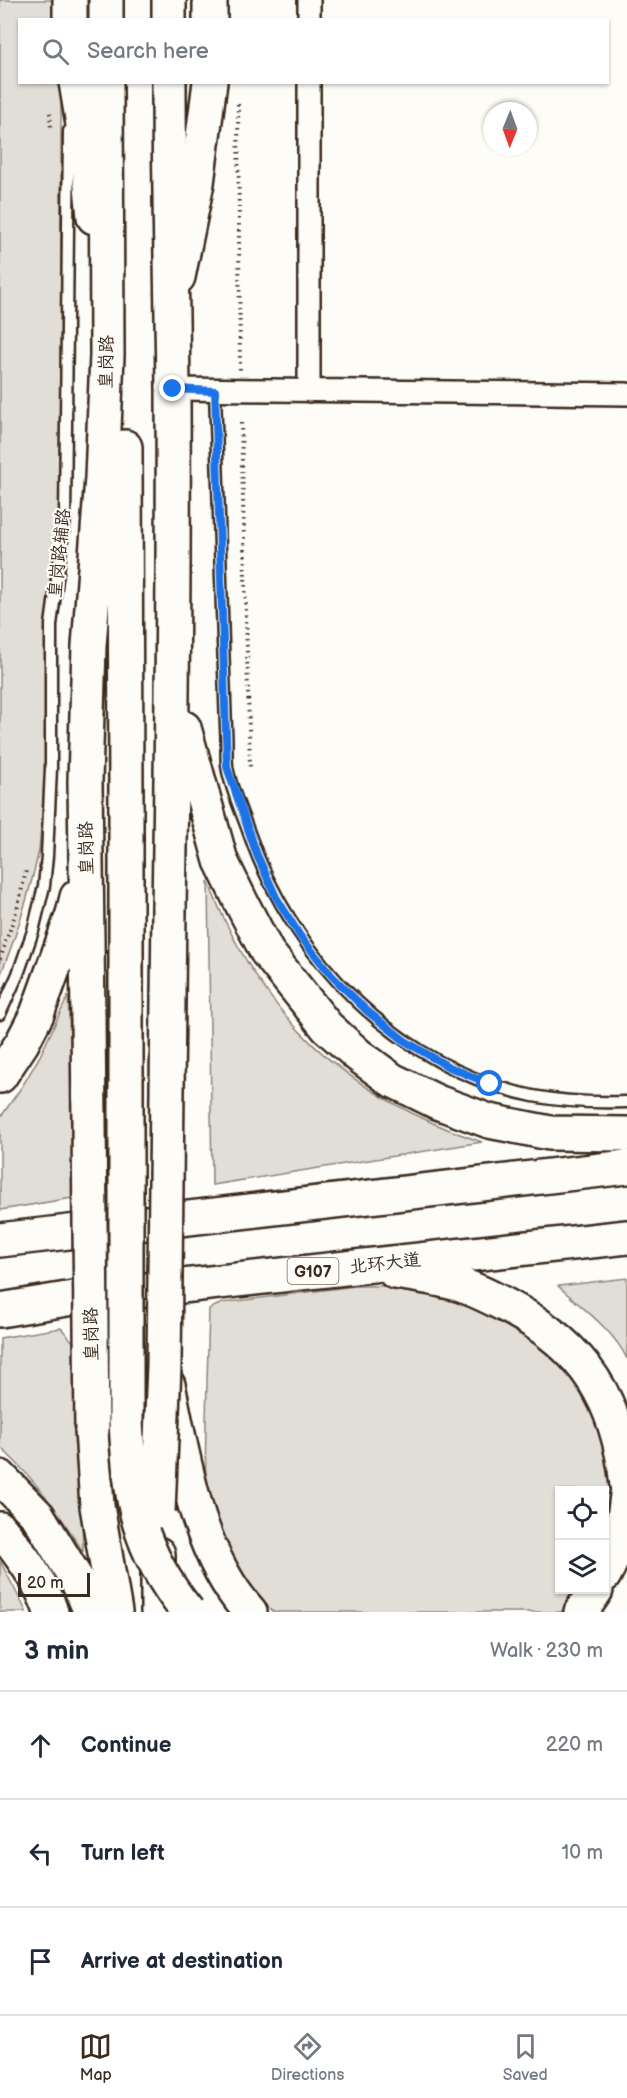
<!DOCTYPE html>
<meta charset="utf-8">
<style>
body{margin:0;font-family:"Balsamiq Sans","LXGW WenKai TC",sans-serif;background:#f2f2f3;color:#1f2937}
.controls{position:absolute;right:18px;bottom:18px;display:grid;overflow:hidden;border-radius:0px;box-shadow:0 2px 4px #0004}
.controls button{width:54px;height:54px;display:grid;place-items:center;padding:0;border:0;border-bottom:2px solid #e0e1e3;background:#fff;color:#1f2937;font:30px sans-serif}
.compass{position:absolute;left:483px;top:102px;width:54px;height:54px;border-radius:50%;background:#fff;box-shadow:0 2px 4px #0004;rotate:181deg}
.scale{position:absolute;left:18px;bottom:15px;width:72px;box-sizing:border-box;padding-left:6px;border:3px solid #3b2a1e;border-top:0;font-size:16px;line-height:21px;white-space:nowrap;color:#3b2a1e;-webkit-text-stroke:4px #fdfcf7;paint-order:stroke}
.stop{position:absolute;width:18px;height:18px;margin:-14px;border:4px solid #1a73e8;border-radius:50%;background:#fff}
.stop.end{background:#1a73e8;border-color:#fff;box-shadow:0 2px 6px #0008}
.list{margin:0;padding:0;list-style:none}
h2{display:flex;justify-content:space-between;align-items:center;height:78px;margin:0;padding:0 24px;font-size:26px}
h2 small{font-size:20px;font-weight:400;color:#747a83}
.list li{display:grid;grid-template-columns:39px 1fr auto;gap:18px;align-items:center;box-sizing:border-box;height:108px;padding:0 24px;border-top:2px solid #e0e1e3}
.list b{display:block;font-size:22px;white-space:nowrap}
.list em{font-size:20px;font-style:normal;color:#747a83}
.icon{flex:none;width:33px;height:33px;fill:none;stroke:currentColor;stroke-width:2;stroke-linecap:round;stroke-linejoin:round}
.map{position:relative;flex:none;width:627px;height:1612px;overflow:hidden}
.search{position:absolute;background:#fff;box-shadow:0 2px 4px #0004;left:18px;right:18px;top:18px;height:66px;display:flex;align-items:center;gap:15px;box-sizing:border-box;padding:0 21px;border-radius:0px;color:#747a83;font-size:22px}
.sheet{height:402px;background:#fff}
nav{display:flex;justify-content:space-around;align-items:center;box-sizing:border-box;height:84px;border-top:2px solid #e0e1e3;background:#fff;font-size:16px;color:#747a83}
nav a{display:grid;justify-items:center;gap:3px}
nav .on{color:#3b2a1e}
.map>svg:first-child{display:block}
.green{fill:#e1ded7;stroke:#8e847a;stroke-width:1.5}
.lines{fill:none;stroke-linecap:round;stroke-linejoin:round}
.service-casing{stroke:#3b2a1e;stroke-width:15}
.minor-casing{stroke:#3b2a1e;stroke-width:26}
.primary-casing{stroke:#3b2a1e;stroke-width:38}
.trunk-casing{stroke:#3b2a1e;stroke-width:38}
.path{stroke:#3b2a1e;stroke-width:4;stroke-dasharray:1.5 4.5;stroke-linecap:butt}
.service{stroke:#fdfcf7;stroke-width:10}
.minor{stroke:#fdfcf7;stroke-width:21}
.primary{stroke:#fdfcf7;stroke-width:33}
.trunk{stroke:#fdfcf7;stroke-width:33}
.trunk-bridge-casing{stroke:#3b2a1e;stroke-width:38;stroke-linecap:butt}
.trunk-bridge{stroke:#fdfcf7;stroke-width:33}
.route{stroke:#1a73e8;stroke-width:8}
.labels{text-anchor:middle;stroke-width:4.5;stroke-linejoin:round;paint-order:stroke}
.shield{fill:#fdfcf7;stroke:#75695f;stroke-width:1.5}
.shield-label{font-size:16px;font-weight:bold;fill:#3b2a1e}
.street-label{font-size:18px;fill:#3b2a1e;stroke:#fdfcf7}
</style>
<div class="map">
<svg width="627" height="1612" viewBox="0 0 627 1612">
<rect width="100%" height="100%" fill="#fdfcf7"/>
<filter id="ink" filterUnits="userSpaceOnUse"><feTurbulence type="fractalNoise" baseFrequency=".0167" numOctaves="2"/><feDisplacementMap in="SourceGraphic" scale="12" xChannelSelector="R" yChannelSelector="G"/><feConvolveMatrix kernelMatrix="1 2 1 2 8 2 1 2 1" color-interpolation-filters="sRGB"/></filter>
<g filter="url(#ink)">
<path class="green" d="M 0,0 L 60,0 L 60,19 L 20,20 L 20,82 L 61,83 L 61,385 L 66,494 L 39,851 C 29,894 17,935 0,976 Z
M 208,881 C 260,1016 345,1096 482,1142 L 212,1185 Z
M 68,996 L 78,1197 L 0,1210 L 0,1118 L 23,1085 L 40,1056 Z
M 627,1278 L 627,1359 C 615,1331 580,1306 558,1286 Z
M 355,1286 L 389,1286 L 455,1296 L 557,1352 L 598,1417 L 610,1468 L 611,1494 L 605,1533 L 604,1490 L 560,1490 L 560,1590 L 579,1590 L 561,1612 L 274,1612 C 240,1584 214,1532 207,1489 C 204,1466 206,1443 206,1420 C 207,1383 208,1346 209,1309 L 222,1303 Z
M 61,1328 L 73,1342 L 78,1378 L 83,1552 C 60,1513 34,1478 0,1447 L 0,1338 Z
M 0,1561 L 25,1609 L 26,1612 L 0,1612 Z"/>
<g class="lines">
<defs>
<path id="service" d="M 215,391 C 218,475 221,559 223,642 C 224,671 225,699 226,728 C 227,740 226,753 227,766 C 230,787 242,813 249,833 C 292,959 400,1069 533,1096 C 564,1102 595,1103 627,1102
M 0,1014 L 18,974 L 33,931 L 44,886 L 47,856 L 51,768 L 51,625 L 65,519 L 69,131"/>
<path id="minor" d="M 309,0 L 309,20
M 309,82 L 309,391
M 173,389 L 627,394"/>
<path id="primary" d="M 70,0 L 70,20
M 210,0 L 210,20
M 76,82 L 88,155 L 94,217
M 178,277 L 197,183 L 210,82
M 0,1529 C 20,1553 42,1582 51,1612"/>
<path id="trunk" d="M 106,0 L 106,20
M 169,20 L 169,0
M 125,447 L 126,809
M 184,728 L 221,861 L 243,906 L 267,952 L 327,1027 L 358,1055 L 392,1080 L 437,1102 L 489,1121 L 550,1133 L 627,1134
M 169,908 C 172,735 174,563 173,391 C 172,288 169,185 169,82
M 88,1019 L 85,781 L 89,646 L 102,478 L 107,355 L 106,82
M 0,1076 L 22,1043 L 37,1014 L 73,914 L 77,897
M 0,1240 L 627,1167
M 395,1272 C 415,1275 435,1278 454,1283 C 473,1288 492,1298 509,1307 C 585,1347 618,1400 627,1485
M 0,1310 L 73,1298 L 627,1237
M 168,1385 C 184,1460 197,1555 250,1612
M 92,1430 L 97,1506 L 115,1612
M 0,1477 L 38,1516 L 77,1580 L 91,1612
M 604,1575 C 619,1549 624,1523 627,1495
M 158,1612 L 158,1554
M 581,1612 L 596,1590"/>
</defs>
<use href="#service" class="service-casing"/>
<use href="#minor" class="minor-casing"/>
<use href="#primary" class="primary-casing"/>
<use href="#trunk" class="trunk-casing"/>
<path class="path" d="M 238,104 L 240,370
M 50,113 L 51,129
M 241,423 L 250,767
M 0,959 L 18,906 L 26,871"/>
<use href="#service" class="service"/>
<use href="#minor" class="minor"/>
<use href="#primary" class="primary"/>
<use href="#trunk" class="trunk"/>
<defs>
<path id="trunk-bridge" d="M 126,809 L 126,1421 C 130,1500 137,1549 188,1612
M 88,1019 L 92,1430
M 158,1511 L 164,1366 L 169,908"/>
</defs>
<use href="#trunk-bridge" class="trunk-bridge-casing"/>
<use href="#trunk-bridge" class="trunk-bridge"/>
</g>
</g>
<g class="lines" filter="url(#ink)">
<path class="route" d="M 173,389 L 215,391 L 227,767 L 257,855 L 276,897 L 300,936 L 332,976 L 367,1011 L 405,1041 L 447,1066 L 490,1084"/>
</g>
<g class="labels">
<rect class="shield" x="287.5" y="1258" width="51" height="26" rx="4.5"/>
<g class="shield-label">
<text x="313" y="1277">G107</text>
</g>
<g class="street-label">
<text transform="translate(106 362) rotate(-89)" y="6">皇岗路</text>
<text transform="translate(59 553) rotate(-84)" y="6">皇岗路辅路</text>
<text transform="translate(86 848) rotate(-91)" y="6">皇岗路</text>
<text transform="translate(385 1263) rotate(-6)" y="6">北环大道</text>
<text transform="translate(91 1334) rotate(-91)" y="6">皇岗路</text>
</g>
</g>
</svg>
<div class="controls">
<button><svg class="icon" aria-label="locate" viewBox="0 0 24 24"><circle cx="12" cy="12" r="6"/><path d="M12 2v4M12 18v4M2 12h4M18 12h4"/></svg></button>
<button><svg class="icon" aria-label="layers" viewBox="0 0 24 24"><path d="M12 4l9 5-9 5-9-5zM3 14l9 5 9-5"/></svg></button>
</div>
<svg class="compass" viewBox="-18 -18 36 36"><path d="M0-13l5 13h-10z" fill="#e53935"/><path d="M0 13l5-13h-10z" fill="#747a83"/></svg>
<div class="scale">20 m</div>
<div class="stop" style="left:490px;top:1084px"></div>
<div class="stop end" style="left:173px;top:389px"></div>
<div class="search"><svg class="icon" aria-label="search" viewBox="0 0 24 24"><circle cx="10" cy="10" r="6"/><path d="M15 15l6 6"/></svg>Search here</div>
</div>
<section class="sheet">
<h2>3 min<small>Walk · 230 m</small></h2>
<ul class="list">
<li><svg class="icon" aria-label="ahead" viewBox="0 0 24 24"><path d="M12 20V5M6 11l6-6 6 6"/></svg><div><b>Continue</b></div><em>220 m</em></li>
<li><svg class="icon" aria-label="left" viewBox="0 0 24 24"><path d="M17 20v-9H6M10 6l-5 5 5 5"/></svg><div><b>Turn left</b></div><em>10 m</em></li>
<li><svg class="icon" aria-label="arrive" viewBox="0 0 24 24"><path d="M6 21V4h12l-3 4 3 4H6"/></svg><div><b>Arrive at destination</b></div></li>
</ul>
</section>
<nav>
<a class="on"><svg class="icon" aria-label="map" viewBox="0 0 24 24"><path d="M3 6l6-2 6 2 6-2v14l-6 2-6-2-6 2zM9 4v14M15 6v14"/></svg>Map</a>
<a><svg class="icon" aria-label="directions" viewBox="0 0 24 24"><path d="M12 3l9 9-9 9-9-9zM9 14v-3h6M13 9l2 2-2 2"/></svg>Directions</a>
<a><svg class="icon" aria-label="saved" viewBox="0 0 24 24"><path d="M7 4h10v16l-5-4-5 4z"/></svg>Saved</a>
</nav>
